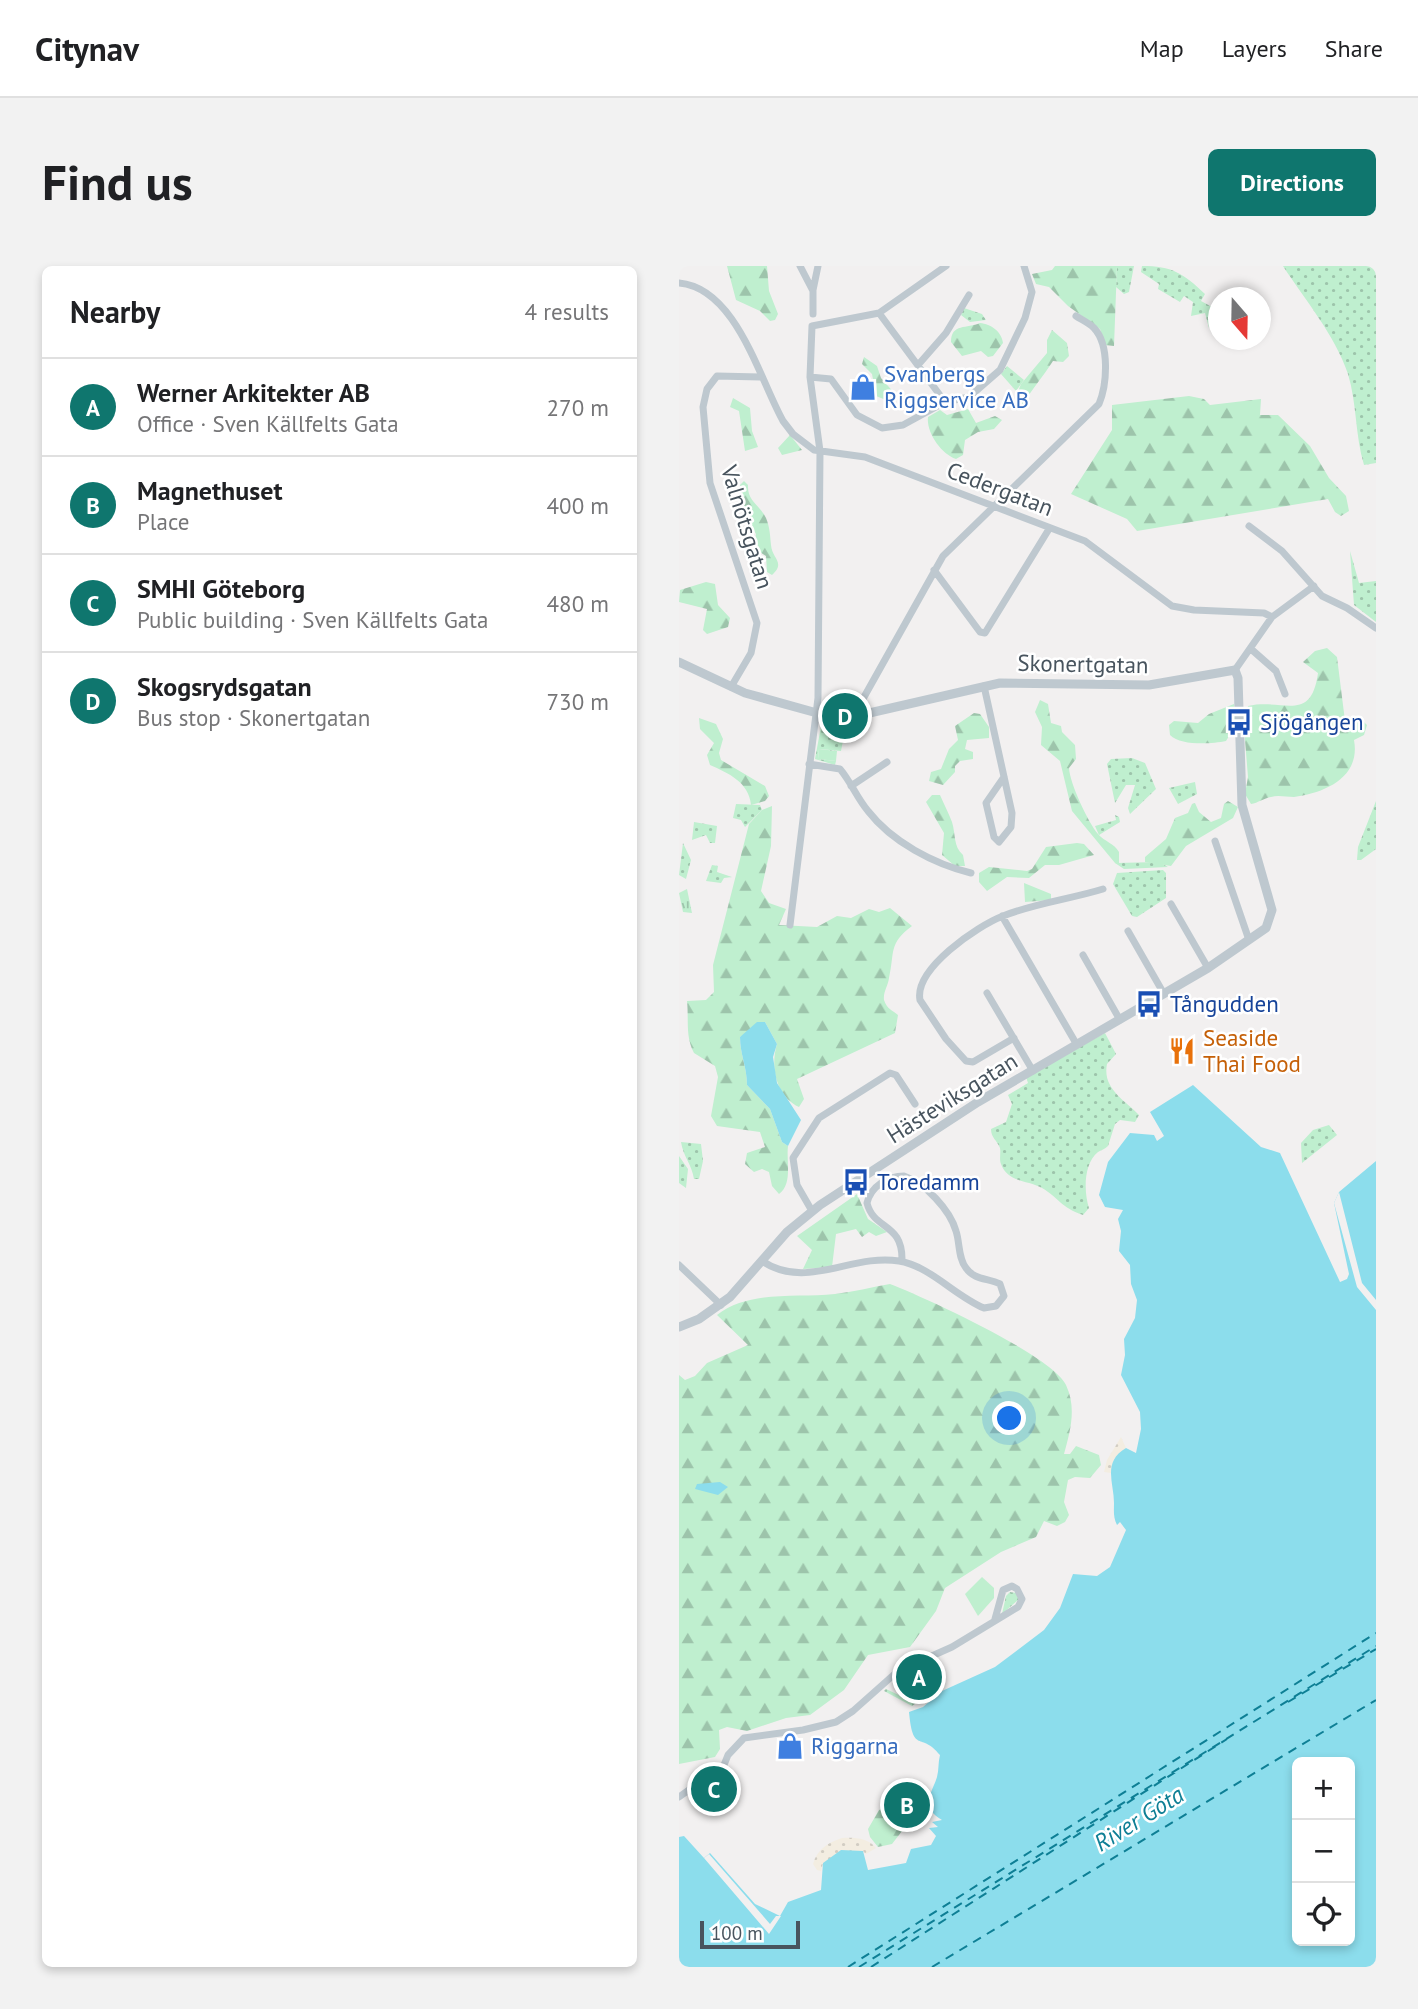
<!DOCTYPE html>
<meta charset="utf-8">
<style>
body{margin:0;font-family:"PT Sans",sans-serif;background:#f2f2f2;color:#202124}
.controls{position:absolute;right:21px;bottom:21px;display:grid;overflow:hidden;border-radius:10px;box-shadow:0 4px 10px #0003}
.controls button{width:63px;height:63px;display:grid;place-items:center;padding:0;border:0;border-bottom:2px solid #e0e0e0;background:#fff;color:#202124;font:35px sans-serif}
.compass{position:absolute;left:529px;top:21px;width:63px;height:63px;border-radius:50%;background:#fff;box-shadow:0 4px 10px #0003;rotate:160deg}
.scale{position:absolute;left:21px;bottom:18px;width:100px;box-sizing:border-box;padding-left:7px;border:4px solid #48545e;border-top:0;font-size:19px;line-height:24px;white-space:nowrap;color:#48545e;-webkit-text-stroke:5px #fff;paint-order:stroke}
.you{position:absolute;left:331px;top:1153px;width:24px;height:24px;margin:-18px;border:5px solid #fff;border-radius:50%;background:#1a73e8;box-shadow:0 0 0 10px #1a73e833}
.badge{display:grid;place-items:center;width:46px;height:46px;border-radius:50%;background:#0f766e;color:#fff;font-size:23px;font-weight:700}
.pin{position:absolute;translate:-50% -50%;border:4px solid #fff;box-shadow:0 2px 7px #0006}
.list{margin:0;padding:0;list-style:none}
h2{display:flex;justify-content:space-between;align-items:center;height:91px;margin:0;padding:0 28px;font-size:30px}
h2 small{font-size:23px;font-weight:400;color:#757577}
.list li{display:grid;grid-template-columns:46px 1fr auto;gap:21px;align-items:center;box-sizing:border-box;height:98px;padding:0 28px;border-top:2px solid #e0e0e0}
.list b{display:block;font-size:26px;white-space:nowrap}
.list p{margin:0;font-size:23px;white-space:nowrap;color:#757577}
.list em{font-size:23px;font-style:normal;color:#757577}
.icon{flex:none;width:38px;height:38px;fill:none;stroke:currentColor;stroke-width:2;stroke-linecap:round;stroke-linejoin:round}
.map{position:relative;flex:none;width:697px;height:1701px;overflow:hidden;border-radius:10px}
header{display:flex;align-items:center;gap:42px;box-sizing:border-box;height:98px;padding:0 35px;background:#fff;border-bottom:2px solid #e0e0e0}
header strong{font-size:33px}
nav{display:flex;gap:38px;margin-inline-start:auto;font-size:24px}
.intro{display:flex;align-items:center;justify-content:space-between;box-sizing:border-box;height:168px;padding:0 42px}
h1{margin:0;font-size:49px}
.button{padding:18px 32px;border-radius:10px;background:#0f766e;color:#fff;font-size:24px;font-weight:700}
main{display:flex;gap:42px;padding:0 42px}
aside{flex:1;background:#fff;border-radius:10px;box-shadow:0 4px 10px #0003}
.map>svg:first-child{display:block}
.grass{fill:url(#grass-dots)}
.forest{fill:url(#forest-firs)}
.sand{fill:url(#sand-dots)}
.park{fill:url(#park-tufts)}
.pitch{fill:#bfefcf}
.water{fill:#8cddec;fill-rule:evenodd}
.pier{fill:#f2f0f0}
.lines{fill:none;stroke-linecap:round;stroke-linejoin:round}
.ferry{stroke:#0e7f95;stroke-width:2;stroke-dasharray:9 7;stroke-linecap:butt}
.minor{stroke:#bec8cf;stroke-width:7}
.tertiary{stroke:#bec8cf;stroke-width:9}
.labels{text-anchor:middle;stroke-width:5;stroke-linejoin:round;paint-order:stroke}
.shop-label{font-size:23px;fill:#366cbe;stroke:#fff;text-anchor:start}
.street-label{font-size:23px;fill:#48545e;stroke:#fff}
.transit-label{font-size:23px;fill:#164399;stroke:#fff;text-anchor:start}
.food-label{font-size:23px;fill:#c56008;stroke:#fff;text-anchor:start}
.water-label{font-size:24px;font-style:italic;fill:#0e7f95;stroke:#fff}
</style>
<header>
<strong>Citynav</strong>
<nav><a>Map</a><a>Layers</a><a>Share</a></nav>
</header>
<div class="intro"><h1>Find us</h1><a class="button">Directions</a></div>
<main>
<aside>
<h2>Nearby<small>4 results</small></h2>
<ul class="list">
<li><span class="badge">A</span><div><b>Werner Arkitekter AB</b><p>Office · Sven Källfelts Gata</p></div><em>270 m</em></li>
<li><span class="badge">B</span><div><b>Magnethuset</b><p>Place</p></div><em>400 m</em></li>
<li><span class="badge">C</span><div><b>SMHI Göteborg</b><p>Public building · Sven Källfelts Gata</p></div><em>480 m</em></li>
<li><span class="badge">D</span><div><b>Skogsrydsgatan</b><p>Bus stop · Skonertgatan</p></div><em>730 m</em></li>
</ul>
</aside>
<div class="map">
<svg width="697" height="1701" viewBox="0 0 697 1701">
<defs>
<pattern id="grass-dots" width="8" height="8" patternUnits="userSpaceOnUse" patternTransform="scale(1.75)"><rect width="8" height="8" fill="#bfefcf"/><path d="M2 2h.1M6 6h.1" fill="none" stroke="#9dc4ab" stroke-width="1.8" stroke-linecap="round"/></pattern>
<pattern id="forest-firs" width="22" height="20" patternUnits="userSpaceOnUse" patternTransform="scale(1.75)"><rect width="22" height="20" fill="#bfefcf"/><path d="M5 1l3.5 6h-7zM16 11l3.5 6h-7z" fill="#9dc4ab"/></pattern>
<pattern id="sand-dots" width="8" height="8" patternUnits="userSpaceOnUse" patternTransform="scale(1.75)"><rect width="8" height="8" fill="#f3ede1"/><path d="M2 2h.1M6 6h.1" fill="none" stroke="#d2cdc3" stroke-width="1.8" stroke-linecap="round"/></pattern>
<pattern id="park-tufts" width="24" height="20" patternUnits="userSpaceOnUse" patternTransform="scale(1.75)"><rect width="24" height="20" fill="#bfefcf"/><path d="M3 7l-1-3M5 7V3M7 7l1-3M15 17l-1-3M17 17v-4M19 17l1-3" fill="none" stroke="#9dc4ab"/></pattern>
</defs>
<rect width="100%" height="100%" fill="#f2f0f0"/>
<path class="grass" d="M 438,0 L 455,0 L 450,26 L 445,28 L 437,21 Z
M 463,0 C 493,0 504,7 526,28 L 522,35 L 535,42 L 530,62 L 526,47 L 512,50 L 514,36 L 505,30 L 501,36 L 479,23 L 480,18 L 462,6 Z
M 604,0 L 697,0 L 697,197 L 685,199 C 676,169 678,138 669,108 C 656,69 626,34 604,0 Z
M 285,42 L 303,48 L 307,54 L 291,56 L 282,49 Z
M 328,100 L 345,114 L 337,125 L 322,108 Z
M 671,285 L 680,317 L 697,315 L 697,356 L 675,339 Z
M 143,455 L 167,459 L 162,485 L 140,483 L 139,493 L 157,495 L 156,499 L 136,493 Z
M 453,492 L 466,497 L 477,523 L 451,548 L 449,542 L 456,519 L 447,519 L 436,537 L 428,498 L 432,493 Z
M 516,516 L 518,528 L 499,538 L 490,522 Z
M 697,535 L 697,583 L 682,594 L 678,594 L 679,581 Z
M 57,538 L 81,539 L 83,544 L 66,561 L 62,554 L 54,552 Z
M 436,549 L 440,551 L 441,556 L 420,569 L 416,560 L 437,554 Z
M 15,556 L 38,560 L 36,577 L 31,577 L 27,569 L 13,574 Z
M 4,577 L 12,594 L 7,613 L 0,609 Z
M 480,596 L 489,601 L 445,603 L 436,597 Z
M 33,599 L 39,600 L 38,606 L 53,611 L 45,612 L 42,617 L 27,615 Z
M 484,604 L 487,607 L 487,632 L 458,651 L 453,650 L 434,618 L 438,607 Z
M 426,767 L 437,788 L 428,798 C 423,823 446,834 460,849 L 456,856 L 441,854 L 436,858 L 429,880 C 426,883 422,884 419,886 C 404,898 405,927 410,942 L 404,949 C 381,941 380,932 363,922 C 349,914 329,917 322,898 C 320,893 322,887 321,882 C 318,874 312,872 312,863 L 327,856 L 333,838 L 329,829 L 349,817 L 347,811 Z
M 650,859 L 658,869 L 623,897 L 622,877 L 634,864 Z
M 2,876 L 22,878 L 24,895 L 20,913 L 15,913 C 13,899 4,890 2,876 Z
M 0,890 L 9,903 L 7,922 L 0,917 Z
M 331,1326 L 337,1327 L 340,1333 L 323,1348 L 327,1330 Z
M 254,1414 L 260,1421 L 233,1440 L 205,1425 L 207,1423 L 226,1432 L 234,1427 L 240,1429 L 243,1422 L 249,1424 Z"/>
<path class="forest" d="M 48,0 L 88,0 L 90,25 L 99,48 L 96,54 L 91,55 L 81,45 L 57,34 Z
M 376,0 L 438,0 L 435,80 L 426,79 L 421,63 L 389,40 L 370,21 L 357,18 L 353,8 L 373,4 Z
M 301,57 C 312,58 323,66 324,77 L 314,90 L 309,91 L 302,85 L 283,90 L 272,76 C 272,57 288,63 301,57 Z
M 373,64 L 388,77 L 390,90 L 384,96 L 374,95 C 364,111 352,124 343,140 L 335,136 L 342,118 L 368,87 L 368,74 Z
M 185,91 L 198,100 L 202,112 L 217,129 L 216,133 L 207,134 L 197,130 L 193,108 L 183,98 Z
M 510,130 L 525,133 L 531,139 L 582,133 L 581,149 L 599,149 L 631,180 L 650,212 L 667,230 L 670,245 L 662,250 L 656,246 L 649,233 L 458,265 L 448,253 L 392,228 L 433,164 L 433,139 Z
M 54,132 L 71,142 L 73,165 L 79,181 L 66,185 L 60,145 L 51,141 Z
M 289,143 L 297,157 L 316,150 L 323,154 L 315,163 L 299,166 L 286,174 L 284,189 L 277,193 C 262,188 247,166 249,151 L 261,144 L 268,149 Z
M 111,169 L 123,184 L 103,189 L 99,182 Z
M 65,215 L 69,219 C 68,235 80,238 87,252 C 91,262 91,269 92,279 C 93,293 107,296 93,309 L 88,306 L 87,290 L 70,279 L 76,274 L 77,268 L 63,245 L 61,219 Z
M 27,316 L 36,318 L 39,339 L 51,352 L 49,361 L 28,368 L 24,364 L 28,343 L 0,336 L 1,324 Z
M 648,382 L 658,391 L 666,455 L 668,457 L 685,456 L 688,459 L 685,469 L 675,474 C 682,512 645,527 615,531 C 607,531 599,529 592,531 C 585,532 579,537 572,538 L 566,528 L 569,511 L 565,462 L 569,440 C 604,432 632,458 639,407 L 624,396 L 636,385 Z
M 361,434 L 369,438 L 372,457 L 382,460 L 383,466 L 396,479 L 397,493 L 390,502 C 391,518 409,556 419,568 C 426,576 435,577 440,586 L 440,598 L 436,597 L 393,545 L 381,495 L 362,479 L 363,461 L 356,446 Z
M 555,438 L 556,460 L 547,475 C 532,478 502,480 491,469 L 490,459 L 495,455 L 519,457 L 530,448 Z
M 295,447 L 301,448 L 310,461 L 310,472 L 288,474 L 286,483 L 294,486 L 294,493 L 281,495 L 276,500 L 276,506 L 264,519 L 250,515 L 252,506 L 262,503 L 270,483 L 279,474 L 276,460 Z
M 20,452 L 37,458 L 44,473 L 40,487 L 42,494 L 86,520 L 90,530 L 86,535 L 72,539 C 70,516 49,507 31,499 L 28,489 L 35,477 L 21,463 Z
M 253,529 L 261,529 C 265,538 270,548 273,556 C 277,569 274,580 284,589 L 286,600 L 276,600 L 263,589 L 265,567 L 247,536 Z
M 549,535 L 559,541 L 554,552 L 507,580 L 492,600 L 466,596 L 466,591 L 487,573 L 496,552 L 509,547 L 513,538 L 516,537 L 520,546 L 532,556 L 542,552 L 545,538 Z
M 93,540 L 92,580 L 82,625 L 90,637 L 107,643 L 100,659 L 138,661 L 158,650 L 172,652 L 190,643 L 200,646 L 211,642 L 233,660 C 209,678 216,686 210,712 C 209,720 204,726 205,734 C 208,743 213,744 219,749 L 216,767 L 118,813 L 125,833 L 120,841 C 97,830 91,801 98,778 L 86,756 L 61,771 C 61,788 68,801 68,819 L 91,843 L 103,876 L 109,880 C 107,895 114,918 100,928 L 93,920 L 90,906 L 83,903 L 75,906 L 66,898 L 68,887 L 86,881 L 81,866 L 38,860 L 32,850 L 39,811 L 36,800 L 15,787 C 6,770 10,753 8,735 L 27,734 L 35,726 L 34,699 L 70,558 L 83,544 Z
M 398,577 L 405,578 L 415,589 L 380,599 L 366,599 L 350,612 L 328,611 L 308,625 L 300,616 L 300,607 L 310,601 L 348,605 L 353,603 L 367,581 Z
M 345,617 L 372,628 L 372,634 L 346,636 Z
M 178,928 L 189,953 L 208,966 L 197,970 L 190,966 L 183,971 L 177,963 L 157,968 L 153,1001 L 124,1003 L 133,984 L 118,970 Z
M 211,1018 C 245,1031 374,1090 387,1119 C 398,1142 391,1166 385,1188 L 391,1188 L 397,1180 L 420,1189 L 422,1199 L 411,1212 L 396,1211 L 389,1214 L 385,1236 L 390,1249 L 386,1256 L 378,1260 L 365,1255 L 357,1271 L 322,1286 L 266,1322 L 257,1345 L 231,1381 L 189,1389 L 165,1424 L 131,1449 L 107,1452 L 68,1465 L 48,1461 L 40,1464 L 41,1483 L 36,1491 L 0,1498 L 0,1109 L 6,1114 L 16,1110 L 28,1097 L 69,1079 L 38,1049 C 70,1024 117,1032 156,1028 C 174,1026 193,1021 211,1018 Z
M 221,1535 L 226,1543 L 235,1541 L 237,1553 L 227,1560 L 213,1578 L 199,1581 L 191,1571 L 189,1563 L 200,1544 Z"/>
<path class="sand" d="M 442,1171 L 447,1182 L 435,1193 L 432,1207 L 425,1206 L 428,1194 Z
M 163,1572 C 174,1571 190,1572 197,1582 L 187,1588 L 184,1585 L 144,1597 L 142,1605 L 138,1604 L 134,1598 C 138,1583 150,1576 163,1572 Z"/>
<path class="park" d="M 140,483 L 158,485 L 157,495 L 139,493 Z
M 8,623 L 13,647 L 4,646 L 0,627 Z"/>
<path class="pitch" d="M 303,1311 L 315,1322 L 315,1332 L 299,1350 L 286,1328 Z"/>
<path class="water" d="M 78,756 L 86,756 L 98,778 L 94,791 L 98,817 L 122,854 L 109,880 L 103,876 L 91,843 L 68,819 C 68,801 61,788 61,771 Z
M 514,819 L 582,881 L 601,887 L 661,1016 L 668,1013 L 670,1008 L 655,937 L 660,926 L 697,895 L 697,1701 L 0,1701 L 0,1571 L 5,1570 L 25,1592 L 31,1587 L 76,1638 L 101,1650 L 109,1636 L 142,1624 L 144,1597 L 162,1584 L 184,1585 L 189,1604 L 227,1597 L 232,1583 L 252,1579 L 257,1570 L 250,1562 L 259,1561 L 253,1556 L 263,1554 C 240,1540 252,1530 258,1511 C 260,1504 259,1496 261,1489 C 242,1465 234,1489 230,1446 L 244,1441 L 263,1425 L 316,1401 L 365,1364 L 381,1342 L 394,1308 L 418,1310 L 431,1301 L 447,1264 L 441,1256 L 438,1259 C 434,1251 435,1245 435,1237 C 435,1217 423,1196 447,1182 L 457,1187 L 462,1163 L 461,1146 L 442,1109 L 446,1089 L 445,1073 L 456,1052 L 458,1034 L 452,1018 L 451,999 L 440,985 L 442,965 L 439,953 L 444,944 L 426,941 L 420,929 L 429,896 L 451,867 L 475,869 L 478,875 L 485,870 L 471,846 ZM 618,1496 L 671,1496 L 671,1675 L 618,1675 Z
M 41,1216 L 49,1221 L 39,1229 L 16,1223 L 18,1218 Z"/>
<path class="pier" d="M 660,926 L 683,1017 L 697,1034 L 697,1044 L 678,1021 L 655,937 Z
M 30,1588 L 91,1658 L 97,1650 L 102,1650 L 90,1668 L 25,1592 Z"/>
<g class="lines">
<path class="ferry" d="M 609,1436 L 697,1383
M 169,1701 L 697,1367
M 180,1701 L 697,1380
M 192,1701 L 548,1473
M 253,1701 L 697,1434"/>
<path class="minor" d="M 121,0 L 134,25 L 134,48
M 0,17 C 57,22 80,112 104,155 L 114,168 L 135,184 L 186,191 L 406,275 L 493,340 L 515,344 L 585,347 L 593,351
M 134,24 L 139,0
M 200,47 L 266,136
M 239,99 L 267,67 L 290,29
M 131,111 L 152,113 L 178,149 L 203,162 L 224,159 L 266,136 L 290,131 L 321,104 L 346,52 L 353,26 L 345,0
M 570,260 L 603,285 L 643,330 L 668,342 L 697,362
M 255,304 L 301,366 L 306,367 L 370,263
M 572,383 L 597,405 L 606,428
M 556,404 L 593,351 L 635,320
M 305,420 L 333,547 L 332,561 L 320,576 L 315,571 L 307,537 L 325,511
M 52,421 L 72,387 L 78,357 L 31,217 L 24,141 L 28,123 L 38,110 L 81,111
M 178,451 L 180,440 L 264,290 L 420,138 C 428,119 431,79 415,62 C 410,57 403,54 397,50
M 130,498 L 161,503 C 172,516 178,532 189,545 C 213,576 255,598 292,607
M 172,520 L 208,496
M 536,575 L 570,674
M 492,638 L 529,702
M 323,650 L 398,779
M 111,659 L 139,432 L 141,185 L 131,111 L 133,60 L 200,47 L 267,0
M 449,665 L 485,728
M 404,689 L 441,754
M 308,727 L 354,805
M 335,772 L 294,796 L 287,795 L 267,773 L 241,734 C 235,703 298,660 324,650 C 356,637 392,633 424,623
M 133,945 L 118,919 L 114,892 L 140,852 L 211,807 L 217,809 L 236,838
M 83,995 C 127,1025 173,987 220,995 C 251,1000 276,1030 305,1042 L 317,1040 L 325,1030 L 321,1018 C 309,1012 295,1014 287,1002 C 279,992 281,977 277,965 C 271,944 246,917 225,910 C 209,910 192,920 188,937 C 195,965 224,956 223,995
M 0,999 L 42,1039
M 0,1531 L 45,1499 L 49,1489 L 65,1472 L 124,1464 L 157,1456 L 174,1445 L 219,1405 L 273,1381 L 339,1341 L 343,1333 L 338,1323 L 333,1320 L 324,1324 L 316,1353"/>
<path class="tertiary" d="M 0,396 L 66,427 L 138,447 L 173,451 L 321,417 L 470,419 L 556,404 L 559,412 L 563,539 L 593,644 L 587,662 L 529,702 L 299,836 L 141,939 L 108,966 L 51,1031 L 20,1053 L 0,1061"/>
</g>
<defs>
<symbol id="shop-bare" viewBox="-9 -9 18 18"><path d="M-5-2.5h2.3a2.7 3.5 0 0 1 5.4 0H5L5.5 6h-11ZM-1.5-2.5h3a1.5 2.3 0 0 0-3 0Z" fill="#3f7fe0" stroke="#fff" stroke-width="2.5" paint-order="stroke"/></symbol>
<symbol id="bus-bare" viewBox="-9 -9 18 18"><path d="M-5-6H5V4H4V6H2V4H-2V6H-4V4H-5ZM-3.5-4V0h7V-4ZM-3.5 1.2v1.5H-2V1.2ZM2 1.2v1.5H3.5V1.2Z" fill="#1a4fb4" stroke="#fff" stroke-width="2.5" paint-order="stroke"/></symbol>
<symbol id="restaurant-bare" viewBox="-9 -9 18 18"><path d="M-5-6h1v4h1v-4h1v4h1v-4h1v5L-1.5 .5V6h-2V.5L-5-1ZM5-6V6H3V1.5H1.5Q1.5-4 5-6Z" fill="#e8710a" stroke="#fff" stroke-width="2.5" paint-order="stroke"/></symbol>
</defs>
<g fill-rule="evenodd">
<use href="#shop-bare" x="165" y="102" width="38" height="38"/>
<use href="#bus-bare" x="541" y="437" width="38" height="38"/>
<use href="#bus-bare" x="451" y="719" width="38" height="38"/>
<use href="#restaurant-bare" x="484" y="766" width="38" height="38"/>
<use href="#bus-bare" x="158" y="897" width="38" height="38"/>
<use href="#shop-bare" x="92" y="1461" width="38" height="38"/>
</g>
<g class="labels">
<g class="shop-label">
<text x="205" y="116">Svanbergs<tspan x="205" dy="26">Riggservice AB</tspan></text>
<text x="132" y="1488">Riggarna</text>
</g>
<g class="street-label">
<text transform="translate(321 223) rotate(21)" y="8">Cedergatan</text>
<text transform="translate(68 261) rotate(73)" y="8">Valnötsgatan</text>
<text transform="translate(404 398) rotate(1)" y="8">Skonertgatan</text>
<text transform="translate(273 832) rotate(-32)" y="8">Hästeviksgatan</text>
</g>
<g class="transit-label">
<text x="581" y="464">Sjögången</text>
<text x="491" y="746">Tångudden</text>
<text x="198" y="924">Toredamm</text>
</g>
<g class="food-label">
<text x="524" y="780">Seaside<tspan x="524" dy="26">Thai Food</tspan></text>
</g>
<g class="water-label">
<text transform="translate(460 1553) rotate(-32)" y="8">River Göta</text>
</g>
</g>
</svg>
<div class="controls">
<button>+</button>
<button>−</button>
<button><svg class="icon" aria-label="locate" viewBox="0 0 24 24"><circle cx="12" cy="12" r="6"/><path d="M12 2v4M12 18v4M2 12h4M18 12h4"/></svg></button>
</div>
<svg class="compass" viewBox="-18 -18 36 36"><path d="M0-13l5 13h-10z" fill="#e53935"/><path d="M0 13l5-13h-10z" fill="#757577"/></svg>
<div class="scale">100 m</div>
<div class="you"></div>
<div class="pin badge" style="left:240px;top:1411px">A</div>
<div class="pin badge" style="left:228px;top:1539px">B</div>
<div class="pin badge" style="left:35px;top:1523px">C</div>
<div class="pin badge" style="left:166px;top:450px">D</div>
</div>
</main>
